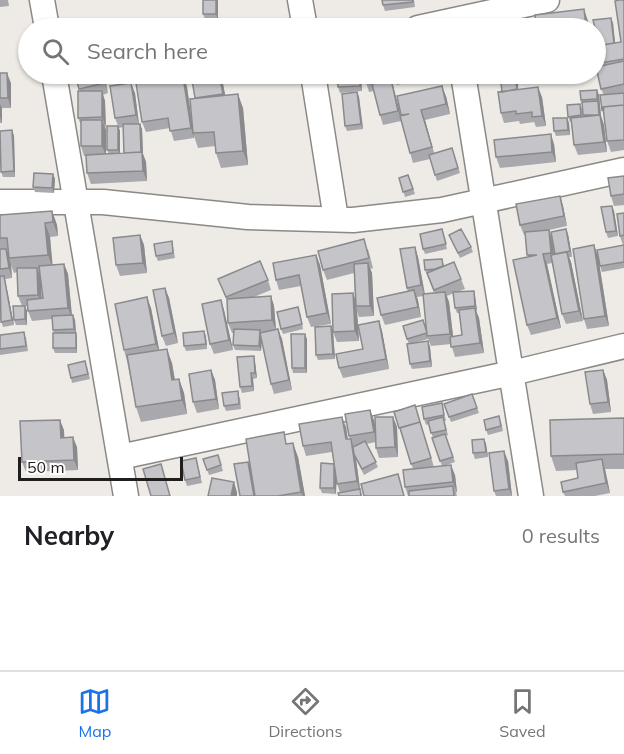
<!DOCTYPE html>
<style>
body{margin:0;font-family:Mulish,sans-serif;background:#f6f6f6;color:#202124}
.scale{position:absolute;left:18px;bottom:15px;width:165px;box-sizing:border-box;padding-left:6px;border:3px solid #1f1e1d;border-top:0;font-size:16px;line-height:21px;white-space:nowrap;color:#1f1e1d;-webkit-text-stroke:4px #fff;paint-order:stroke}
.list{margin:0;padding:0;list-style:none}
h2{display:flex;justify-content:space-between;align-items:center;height:78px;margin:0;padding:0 24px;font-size:26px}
h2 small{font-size:20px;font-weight:400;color:#757577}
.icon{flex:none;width:33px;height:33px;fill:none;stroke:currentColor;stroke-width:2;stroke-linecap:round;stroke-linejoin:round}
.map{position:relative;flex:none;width:624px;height:496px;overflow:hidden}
.search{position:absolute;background:#fff;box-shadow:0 2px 4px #0004;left:18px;right:18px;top:18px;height:66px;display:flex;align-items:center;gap:15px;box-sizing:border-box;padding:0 21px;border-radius:33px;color:#757577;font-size:22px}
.sheet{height:174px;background:#fff}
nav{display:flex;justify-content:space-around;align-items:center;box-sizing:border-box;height:84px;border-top:2px solid #e0e0e0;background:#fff;font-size:16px;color:#757577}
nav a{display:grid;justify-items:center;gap:3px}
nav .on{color:#1a73e8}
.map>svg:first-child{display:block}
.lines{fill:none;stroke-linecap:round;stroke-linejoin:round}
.minor-casing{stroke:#8b8985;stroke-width:27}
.minor{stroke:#fff;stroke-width:24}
.wall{fill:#a9a9ad;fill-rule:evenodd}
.shaded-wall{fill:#8a8a8d}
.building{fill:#c5c5c9;stroke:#8a8a8d;stroke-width:1.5}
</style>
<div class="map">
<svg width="624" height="496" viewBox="0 0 624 496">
<rect width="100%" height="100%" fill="#eeebe7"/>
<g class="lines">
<defs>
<path id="minor" d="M 42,0 L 47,28
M 300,0 L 305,28
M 418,28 L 547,0
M 54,74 L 126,496
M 313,74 L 336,219
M 463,74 L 531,496
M 0,202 L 103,202 L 248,217 L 353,220 L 442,210 L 624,170
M 120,457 L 512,373 L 624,346"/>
</defs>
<use href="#minor" class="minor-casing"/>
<use href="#minor" class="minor"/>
</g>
<path class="wall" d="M 0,0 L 8,0 L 9,6 L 0,7 Z
M 218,0 L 218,20 L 205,19 L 203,14 Z
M 414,0 L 415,7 L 385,11 L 383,5 Z
M 624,0 L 624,150 L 611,152 L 607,141 L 604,115 L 602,110 L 604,95 L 601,89 L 601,66 L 600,63 L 613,23 L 615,43 L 621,42 Z
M 0,73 L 11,83 L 11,108 L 2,108 L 2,123 L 0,123 Z
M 75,74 L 104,74 L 108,93 L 103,95 L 105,101 L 106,154 L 109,154 L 107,150 L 118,126 L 115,118 L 135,93 L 139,124 L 142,129 L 143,154 L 146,162 L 147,181 L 91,184 L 87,173 L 86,156 L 84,156 L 81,146 L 81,125 L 78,118 L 80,91 ZM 123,127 L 124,153 L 120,153 L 120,131 L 119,128 Z
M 114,74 L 134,74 L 115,76 Z
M 161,74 L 187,74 L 188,83 L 186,83 L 187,87 L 192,121 L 195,98 L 219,74 L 223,84 L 225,95 L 243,108 L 248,165 L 221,168 L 216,153 L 215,146 L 198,148 L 194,136 L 194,138 L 174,141 L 170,128 L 146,132 L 142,122 L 163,80 Z
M 337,74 L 360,74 L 362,91 L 340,93 L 338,87 Z
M 391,74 L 393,87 L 401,116 L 397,96 L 446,96 L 450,114 L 425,120 L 434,153 L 452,148 L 460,173 L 437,181 L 430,159 L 413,163 L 401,121 L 383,125 L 380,115 L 374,91 L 369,92 L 366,82 Z
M 393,74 L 446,74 L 397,85 Z
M 544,74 L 595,74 L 595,75 L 547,81 Z
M 519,89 L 542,97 L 546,126 L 536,127 L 534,122 L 520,124 L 519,121 L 504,123 L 501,113 L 502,92 Z
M 357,92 L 359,97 L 363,129 L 347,131 L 345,126 Z
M 599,95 L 601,116 L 604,125 L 607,152 L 578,155 L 574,145 L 571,122 L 570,122 L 568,117 L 580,104 L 582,109 L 582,104 L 581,100 Z
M 567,118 L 569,123 L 570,135 L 556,136 L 554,131 Z
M 12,130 L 14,136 L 15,177 L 3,177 L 1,172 Z
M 554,144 L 556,162 L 500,168 L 496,157 Z
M 53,174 L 55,179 L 54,193 L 35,192 L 33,187 Z
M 408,175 L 415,194 L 405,197 L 399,178 Z
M 624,176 L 624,205 L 614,206 L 611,196 Z
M 560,196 L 563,206 L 567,226 L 549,230 L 552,239 L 568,234 L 572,257 L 569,257 L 571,262 L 583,321 L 566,324 L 562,314 L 552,263 L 547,264 L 561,328 L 531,335 L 527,325 L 528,257 L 525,235 L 524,235 L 520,225 Z
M 52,211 L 57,225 L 58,236 L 50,237 L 52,265 L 64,264 L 68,274 L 72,315 L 75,320 L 76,334 L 77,338 L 77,353 L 55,353 L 53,348 L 54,333 L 53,330 L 52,319 L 32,321 L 28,311 L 28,306 L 25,306 L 27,311 L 27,325 L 16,325 L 14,320 L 22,306 L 18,296 L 17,272 L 14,273 L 11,265 L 12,278 L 5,279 L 14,325 L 3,327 L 0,318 L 0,215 ZM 41,278 L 43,298 L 41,299 Z
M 614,211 L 618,236 L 608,238 L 606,232 Z
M 624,213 L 624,268 L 602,272 L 600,266 L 623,245 L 620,236 Z
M 442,229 L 447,249 L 425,254 L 423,249 Z
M 140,235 L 144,245 L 147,273 L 120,276 L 116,265 Z
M 449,235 L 471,247 L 473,252 L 460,258 Z
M 173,246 L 175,258 L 158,261 L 156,256 Z
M 415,247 L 418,257 L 425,294 L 434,293 L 425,270 L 442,259 L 444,266 L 461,279 L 465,289 L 457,292 L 474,291 L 475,296 L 477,311 L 476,311 L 479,318 L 484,353 L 455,357 L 451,344 L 431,346 L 428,339 L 411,344 L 428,341 L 430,347 L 432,367 L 412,369 L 410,364 L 409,344 L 407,339 L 427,331 L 423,296 L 417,297 L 421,317 L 385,325 L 381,315 L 408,292 L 407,288 ZM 454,293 L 455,308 L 457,313 L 459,313 L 462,335 L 453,336 L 449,302 L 447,296 Z
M 368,249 L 373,268 L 370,269 L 372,273 L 374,316 L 359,317 L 357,311 L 359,341 L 337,342 L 333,332 L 355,299 L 354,273 L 327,280 L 323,270 Z
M 316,255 L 320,265 L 331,324 L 311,327 L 307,317 L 301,286 L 279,290 L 276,280 Z
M 598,256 L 609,326 L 587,329 L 584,319 Z
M 218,279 L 268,280 L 271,290 L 254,297 L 271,296 L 274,306 L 276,330 L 282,339 L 292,390 L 274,394 L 271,384 L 262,339 L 261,351 L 235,350 L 233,345 L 234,333 L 232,333 L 228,323 L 227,300 Z
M 165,288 L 169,298 L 178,343 L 166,346 L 162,336 Z
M 151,308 L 159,350 L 172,363 L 175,380 L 179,379 L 184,393 L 187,414 L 141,422 L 136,407 L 127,361 L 124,350 Z
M 224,310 L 233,350 L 214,354 L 210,344 Z
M 300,312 L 303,329 L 283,334 L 281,329 Z
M 379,321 L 382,331 L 389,369 L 343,378 L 339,368 L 363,349 Z
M 331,326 L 333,331 L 335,359 L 318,360 L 316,355 Z
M 204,331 L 206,337 L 207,349 L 186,351 L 184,346 Z
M 0,335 L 26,337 L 28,351 L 0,355 Z
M 307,339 L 307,373 L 293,373 L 292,368 Z
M 255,362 L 257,378 L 253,379 L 254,391 L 242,393 L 240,387 Z
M 87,367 L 90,379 L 72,383 L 71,378 Z
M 211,370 L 215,380 L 219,409 L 197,413 L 193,402 Z
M 603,370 L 607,380 L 611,412 L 593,414 L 590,404 Z
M 472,394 L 479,413 L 451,422 L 444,404 Z
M 240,397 L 241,409 L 226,411 L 224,406 Z
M 442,403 L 446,421 L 444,421 L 448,435 L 446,436 L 455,462 L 444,466 L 455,475 L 457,492 L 456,493 L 457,496 L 408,496 L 405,487 L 413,469 L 394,412 L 415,405 L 434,467 L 442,466 L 432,438 L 433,438 L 429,424 L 426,425 L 424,419 Z
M 393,417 L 397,427 L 398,457 L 379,458 L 376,448 L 376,442 L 366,444 L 378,467 L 364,475 L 356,459 L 360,489 L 340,493 L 336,480 L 336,494 L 322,493 L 320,488 L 334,464 L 332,452 L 306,456 L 303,446 L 346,427 L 348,439 L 350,439 L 349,436 L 374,420 L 375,425 Z
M 624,418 L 624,469 L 605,469 L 610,493 L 595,496 L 565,496 L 563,492 L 578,478 L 577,470 L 556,471 L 551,456 Z
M 501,422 L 503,431 L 488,435 L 486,430 Z
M 64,430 L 64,437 L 77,447 L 78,470 L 26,472 L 22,462 Z
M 484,439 L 486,444 L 488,457 L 475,459 L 473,453 Z
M 288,444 L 298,457 L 305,496 L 240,496 L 251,470 Z
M 218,455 L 223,471 L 209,475 L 203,459 Z
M 196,458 L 202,483 L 187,486 L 185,480 Z
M 508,461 L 512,496 L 496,496 L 494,491 Z"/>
<path class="shaded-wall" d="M 216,0 L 218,0 L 218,20 L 216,14 Z
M 584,9 L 589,24 L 590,28 L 586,28 Z
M 611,18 L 613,23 L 616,51 L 614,46 Z
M 7,73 L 11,83 L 11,108 L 8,98 Z
M 102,74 L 104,74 L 108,93 L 105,83 Z
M 184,74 L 187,74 L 188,83 Z
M 219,74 L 223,84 L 227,104 L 223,94 Z
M 359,74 L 361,76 L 362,91 L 360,86 Z
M 515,74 L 517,74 L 519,96 L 518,91 Z
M 183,77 L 187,87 L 194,138 L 191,128 Z
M 391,79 L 394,89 L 402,121 L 398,111 Z
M 131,83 L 135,93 L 139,125 L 136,115 Z
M 442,86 L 446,96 L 450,114 L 446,104 Z
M 538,87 L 542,97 L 546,126 L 542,116 Z
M 597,90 L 599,95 L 601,116 L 604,125 L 607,152 L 604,142 L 599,115 L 599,103 L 597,99 Z
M 102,91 L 105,101 L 106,127 L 102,117 Z
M 357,92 L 359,97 L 363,129 L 361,124 Z
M 238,94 L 243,108 L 248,165 L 243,151 Z
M 0,104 L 2,108 L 2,123 L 0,117 Z
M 421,110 L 425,120 L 435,157 L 432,147 Z
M 567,118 L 569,123 L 570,135 L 568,130 Z
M 102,120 L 106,130 L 106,156 L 102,146 Z
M 140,124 L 142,129 L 143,154 L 146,162 L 147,181 L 143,171 L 141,154 Z
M 118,126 L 120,131 L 120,156 L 118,150 Z
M 12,130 L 14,136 L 15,177 L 14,171 Z
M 551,134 L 554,144 L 556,162 L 552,152 Z
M 53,174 L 55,179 L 54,193 L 52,188 Z
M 560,196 L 563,206 L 567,226 L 564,216 Z
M 612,206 L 614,211 L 618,236 L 616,231 Z
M 52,211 L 57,225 L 58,236 L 53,222 Z
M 45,223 L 50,237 L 53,269 L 48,255 Z
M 566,229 L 568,234 L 572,257 L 570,251 Z
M 549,230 L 552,240 L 555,263 L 551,253 Z
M 140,235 L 144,245 L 147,273 L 143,263 Z
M 594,245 L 598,256 L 609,326 L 605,316 Z
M 415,247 L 418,257 L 425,296 L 421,285 Z
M 6,249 L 10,258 L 9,258 L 11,265 L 12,278 L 9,268 Z
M 567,252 L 571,262 L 583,321 L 579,311 Z
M 543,254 L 547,264 L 561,328 L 557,318 Z
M 316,255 L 320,265 L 331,324 L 327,313 Z
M 368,263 L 372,273 L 374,316 L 370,306 Z
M 64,264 L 68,274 L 72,318 L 68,308 Z
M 37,268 L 41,278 L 42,305 L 38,295 Z
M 4,276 L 5,281 L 14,325 L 12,320 Z
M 165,288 L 169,298 L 178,343 L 174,333 Z
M 414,290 L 418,300 L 421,317 L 418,307 Z
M 474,291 L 475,296 L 477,311 L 475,306 Z
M 445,292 L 449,302 L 454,344 L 450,334 Z
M 353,293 L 357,303 L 356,306 L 357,311 L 359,341 L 355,331 Z
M 271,296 L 274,306 L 276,330 L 272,320 Z
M 147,297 L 151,308 L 160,354 L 156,344 Z
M 221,300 L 224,310 L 233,350 L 229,340 Z
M 25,306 L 27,311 L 27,325 L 25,319 Z
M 475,308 L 479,318 L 484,353 L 480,343 Z
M 73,315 L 75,320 L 76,334 L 74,329 Z
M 379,321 L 382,331 L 389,369 L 386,359 Z
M 331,326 L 333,331 L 335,359 L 333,354 Z
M 278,329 L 282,339 L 292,390 L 289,380 Z
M 260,330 L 262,335 L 261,351 L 259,346 Z
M 204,331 L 206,337 L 207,349 L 206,344 Z
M 76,333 L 77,338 L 77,353 L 76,348 Z
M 305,334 L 307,339 L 307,373 L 305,368 Z
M 428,341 L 430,347 L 432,367 L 430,361 Z
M 167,349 L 172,363 L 177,394 L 172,380 Z
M 254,356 L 255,362 L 257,378 L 255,373 Z
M 211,370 L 215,380 L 219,409 L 216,399 Z
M 603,370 L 607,380 L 611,412 L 608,402 Z
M 251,373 L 253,379 L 254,391 L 252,386 Z
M 179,379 L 184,393 L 187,414 L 182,400 Z
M 370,410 L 374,420 L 378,442 L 374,432 Z
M 342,417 L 346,427 L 349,450 L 346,439 Z
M 393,417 L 397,427 L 398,457 L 395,447 Z
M 60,420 L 64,430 L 65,448 L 61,438 Z
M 73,437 L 77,447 L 78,470 L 74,460 Z
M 351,439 L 354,449 L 354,454 L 356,459 L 360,489 L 362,496 L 361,496 L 357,481 Z
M 484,439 L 486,444 L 488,457 L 486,452 Z
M 293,443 L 298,457 L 305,496 L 303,496 L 301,492 Z
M 504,451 L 508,461 L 512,496 L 509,489 Z
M 602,459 L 605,469 L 610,493 L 606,483 Z
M 248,462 L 252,472 L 256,496 L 254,496 Z
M 335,464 L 337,469 L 336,494 L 334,488 Z
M 451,465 L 455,475 L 457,492 L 453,482 Z
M 234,482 L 237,492 L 237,496 L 231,496 Z"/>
<path class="building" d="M 203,0 L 216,0 L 216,14 L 203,14 Z
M 382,0 L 413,0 L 413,2 L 383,5 Z
M 619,0 L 624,0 L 624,59 L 600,63 L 597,46 L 621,42 L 615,1 Z
M 584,9 L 586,28 L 537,28 L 535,15 Z
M 611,18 L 614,43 L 597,46 L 597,48 L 596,28 L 595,28 L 593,20 Z
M 509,22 L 510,28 L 486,28 L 486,27 Z
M 624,61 L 624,84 L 601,89 L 596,67 Z
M 0,73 L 7,73 L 8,98 L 0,98 Z
M 75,74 L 102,74 L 105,83 L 79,89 Z
M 219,74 L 223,94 L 195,98 L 192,80 Z
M 337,74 L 359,74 L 360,86 L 338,87 Z
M 364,74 L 390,74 L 390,76 L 366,82 Z
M 500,74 L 515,74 L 517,89 L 502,92 Z
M 183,77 L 191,128 L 170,131 L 168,118 L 142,122 L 136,83 Z
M 391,79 L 398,111 L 380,115 L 372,84 Z
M 131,83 L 136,115 L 115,118 L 110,86 Z
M 442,86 L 446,104 L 421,110 L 432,147 L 410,153 L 400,116 L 409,114 L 401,115 L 397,96 Z
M 538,87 L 542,116 L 532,117 L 532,112 L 516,114 L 516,111 L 501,113 L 498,92 Z
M 597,90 L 597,99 L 581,100 L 580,91 Z
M 78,91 L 102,91 L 102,117 L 78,118 Z
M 357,92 L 361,124 L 345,126 L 342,94 Z
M 624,93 L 624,105 L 603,107 L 604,109 L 602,110 L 600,95 Z
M 238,94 L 243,151 L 216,153 L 214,132 L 193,133 L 190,99 Z
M 598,101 L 599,115 L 583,115 L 582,102 Z
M 580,104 L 581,115 L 568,117 L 567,105 Z
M 624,105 L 624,140 L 607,141 L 603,107 Z
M 600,115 L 604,142 L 574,145 L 571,118 Z
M 553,118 L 567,118 L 568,130 L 554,131 Z
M 81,120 L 102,120 L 102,146 L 81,146 Z
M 123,124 L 140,124 L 141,152 L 124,153 Z
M 107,126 L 118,126 L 118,150 L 107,150 Z
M 12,130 L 14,171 L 1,172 L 0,131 Z
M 551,134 L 552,152 L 496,157 L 494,140 Z
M 452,148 L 458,168 L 435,175 L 429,155 Z
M 142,152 L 143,171 L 87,173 L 86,155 Z
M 34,173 L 53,174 L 52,188 L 33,187 Z
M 408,175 L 413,189 L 403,192 L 399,178 Z
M 624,176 L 624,194 L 611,196 L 608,178 Z
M 560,196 L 564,216 L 520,225 L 516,204 Z
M 612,206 L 616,231 L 606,232 L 601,207 Z
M 52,211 L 53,222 L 45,223 L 48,255 L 9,258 L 7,238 L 0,238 L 0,215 Z
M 624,213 L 624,235 L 620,236 L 617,214 Z
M 442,229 L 446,244 L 423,249 L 420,234 Z
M 461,229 L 471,247 L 458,253 L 449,235 Z
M 566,229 L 570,251 L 555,254 L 551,232 Z
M 549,230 L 551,253 L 543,254 L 557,318 L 527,325 L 513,260 L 537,255 L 527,255 L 525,232 Z
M 140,235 L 143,263 L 116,265 L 113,238 Z
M 364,239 L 369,258 L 323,270 L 318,251 Z
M 172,241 L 173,253 L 156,256 L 154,244 Z
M 594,245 L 605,316 L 584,319 L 573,249 Z
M 624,245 L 624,262 L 600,266 L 597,250 Z
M 415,247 L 421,285 L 407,288 L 400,249 Z
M 0,249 L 6,249 L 9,268 L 0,269 Z
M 567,252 L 579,311 L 562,314 L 551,255 Z
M 316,255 L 327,313 L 307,317 L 299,275 L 276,280 L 273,263 Z
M 442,259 L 443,266 L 435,269 L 425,270 L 424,260 Z
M 260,261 L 268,280 L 226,297 L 218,279 Z
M 454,262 L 461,279 L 434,290 L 427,273 Z
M 368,263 L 370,306 L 356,306 L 354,264 Z
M 64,264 L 68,308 L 28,311 L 27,300 L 43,298 L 39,266 Z
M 17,268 L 37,268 L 38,295 L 18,296 Z
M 0,276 L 4,276 L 12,320 L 1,322 Z
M 165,288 L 174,333 L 162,336 L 153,290 Z
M 414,290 L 418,307 L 381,315 L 377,298 Z
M 474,291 L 475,306 L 455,308 L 453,292 Z
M 445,292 L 450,334 L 427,336 L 423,294 Z
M 353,293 L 355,331 L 333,332 L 332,294 Z
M 271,296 L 272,320 L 228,323 L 227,299 Z
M 147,297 L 156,344 L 124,350 L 115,304 Z
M 221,300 L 229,340 L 210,344 L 202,304 Z
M 13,306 L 25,306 L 25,319 L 14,320 Z
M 298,307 L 302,324 L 281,329 L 277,312 Z
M 475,308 L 480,343 L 451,347 L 450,337 L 462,335 L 459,310 Z
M 73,315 L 74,329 L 53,330 L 52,316 Z
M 423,320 L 427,333 L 407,339 L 403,326 Z
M 379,321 L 386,359 L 339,368 L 336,354 L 363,349 L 358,325 Z
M 331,326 L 333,354 L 316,355 L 315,327 Z
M 234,329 L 260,330 L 259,346 L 233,345 Z
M 278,329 L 289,380 L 271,384 L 260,333 Z
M 204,331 L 206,344 L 184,346 L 183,333 Z
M 24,332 L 26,346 L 0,349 L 0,335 Z
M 53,333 L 76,333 L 76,348 L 53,348 Z
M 291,334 L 305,334 L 305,368 L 292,368 Z
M 428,341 L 430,361 L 410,364 L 407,344 Z
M 167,349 L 172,380 L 179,379 L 182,400 L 136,407 L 127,355 Z
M 254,356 L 255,373 L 251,373 L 252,386 L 240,387 L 237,357 Z
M 85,361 L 88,374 L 71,378 L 68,365 Z
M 211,370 L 216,399 L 193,402 L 189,374 Z
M 603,370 L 608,402 L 590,404 L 585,372 Z
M 238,391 L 239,404 L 224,406 L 222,393 Z
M 472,394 L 477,408 L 449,417 L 444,404 Z
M 442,403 L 444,415 L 424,419 L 422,407 Z
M 415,405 L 420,422 L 399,428 L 394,412 Z
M 370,410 L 374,432 L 349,436 L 345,414 Z
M 499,416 L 501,426 L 486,430 L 484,420 Z
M 342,417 L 346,439 L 351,439 L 357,481 L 337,484 L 331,442 L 303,446 L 299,424 Z
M 375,417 L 393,417 L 395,447 L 376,448 Z
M 443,417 L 446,430 L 431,433 L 428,421 Z
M 624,418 L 624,454 L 551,456 L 550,420 Z
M 60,420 L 61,438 L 73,437 L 74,460 L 22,462 L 20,421 Z
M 420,422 L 431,458 L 411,464 L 400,428 Z
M 284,432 L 286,444 L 293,443 L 301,492 L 278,496 L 255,496 L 246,439 Z
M 445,434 L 453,457 L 440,461 L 432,438 Z
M 484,439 L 486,452 L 473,453 L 472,440 Z
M 365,441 L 376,462 L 362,469 L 354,454 L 353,447 Z
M 504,451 L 509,489 L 494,491 L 489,453 Z
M 218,455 L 221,465 L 207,470 L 203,459 Z
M 196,458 L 200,477 L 185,480 L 181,461 Z
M 602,459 L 606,483 L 563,492 L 561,482 L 578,478 L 576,463 Z
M 248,462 L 254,496 L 240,496 L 234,464 Z
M 321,463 L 334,464 L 334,488 L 320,488 Z
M 161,464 L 170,496 L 151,496 L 143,469 Z
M 451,465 L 453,482 L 405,487 L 403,470 Z
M 398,474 L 404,496 L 364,496 L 361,484 Z
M 212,478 L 234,482 L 231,496 L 208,496 Z
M 453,486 L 454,496 L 409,496 L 409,491 Z
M 360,489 L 361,496 L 339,496 L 338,493 Z"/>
</svg>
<div class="scale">50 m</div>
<div class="search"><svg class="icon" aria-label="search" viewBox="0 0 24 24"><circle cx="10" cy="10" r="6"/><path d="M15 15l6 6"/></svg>Search here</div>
</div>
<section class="sheet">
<h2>Nearby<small>0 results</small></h2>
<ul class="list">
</ul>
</section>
<nav>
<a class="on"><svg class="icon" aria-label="map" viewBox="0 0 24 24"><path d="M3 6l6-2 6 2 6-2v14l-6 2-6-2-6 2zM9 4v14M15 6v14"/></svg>Map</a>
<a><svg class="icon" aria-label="directions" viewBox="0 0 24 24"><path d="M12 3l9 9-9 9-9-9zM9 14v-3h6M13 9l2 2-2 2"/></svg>Directions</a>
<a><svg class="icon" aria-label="saved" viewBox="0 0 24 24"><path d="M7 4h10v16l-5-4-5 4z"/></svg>Saved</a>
</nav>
